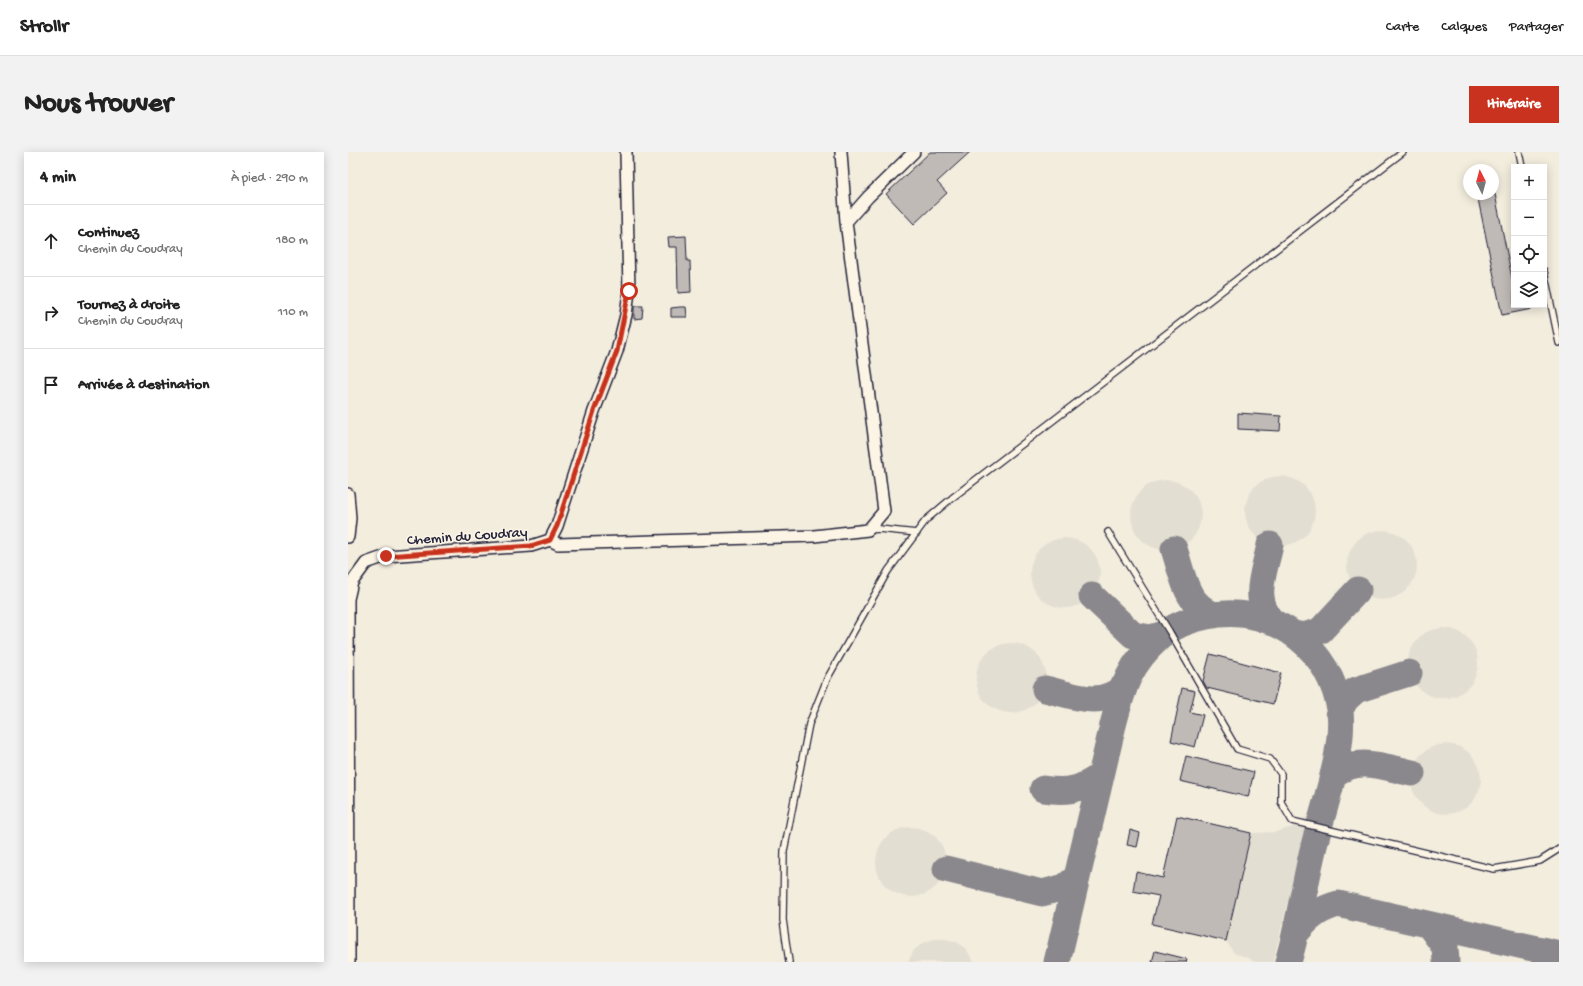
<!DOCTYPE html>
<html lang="fr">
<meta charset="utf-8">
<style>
body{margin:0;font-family:"Gochi Hand",sans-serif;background:#f2f2f2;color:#222}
.controls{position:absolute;right:12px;top:12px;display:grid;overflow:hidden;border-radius:0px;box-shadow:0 2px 10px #0003}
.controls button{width:36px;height:36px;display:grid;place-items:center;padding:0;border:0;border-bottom:1px solid #e0e0e0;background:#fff;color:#222;font:20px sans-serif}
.compass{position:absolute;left:1115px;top:12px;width:36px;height:36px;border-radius:50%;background:#fff;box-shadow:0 2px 10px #0003;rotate:354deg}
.stop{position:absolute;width:12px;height:12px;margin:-9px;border:3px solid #c8321e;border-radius:50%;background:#fff}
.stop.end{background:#c8321e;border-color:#fff;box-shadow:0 1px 4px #0008}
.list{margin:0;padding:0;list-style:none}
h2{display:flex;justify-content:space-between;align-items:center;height:52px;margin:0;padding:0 16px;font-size:17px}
h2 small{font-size:13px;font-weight:400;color:#767676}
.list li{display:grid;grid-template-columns:26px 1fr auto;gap:12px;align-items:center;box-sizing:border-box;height:72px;padding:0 16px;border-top:1px solid #e0e0e0}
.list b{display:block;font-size:15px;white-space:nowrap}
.list p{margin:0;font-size:13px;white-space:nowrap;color:#767676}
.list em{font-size:13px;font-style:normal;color:#767676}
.icon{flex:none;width:22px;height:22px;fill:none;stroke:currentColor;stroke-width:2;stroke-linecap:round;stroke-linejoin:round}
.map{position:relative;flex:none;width:1211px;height:810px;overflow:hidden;border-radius:0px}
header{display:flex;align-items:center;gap:24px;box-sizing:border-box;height:56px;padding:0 20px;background:#fff;border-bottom:1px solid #e0e0e0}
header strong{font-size:19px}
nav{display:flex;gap:22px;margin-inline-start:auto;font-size:14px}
.intro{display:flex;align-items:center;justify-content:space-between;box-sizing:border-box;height:96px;padding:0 24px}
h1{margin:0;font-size:28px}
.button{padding:10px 18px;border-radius:0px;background:#c8321e;color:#fff;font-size:14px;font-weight:700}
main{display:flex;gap:24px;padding:0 24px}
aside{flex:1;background:#fff;border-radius:0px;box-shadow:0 2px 10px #0003}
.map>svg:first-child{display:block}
.built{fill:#e3ded2}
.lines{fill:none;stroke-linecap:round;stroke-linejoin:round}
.taxiway{stroke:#8a888c;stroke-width:27}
.building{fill:#bfbab6;stroke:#22223b}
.lane-casing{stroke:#22223b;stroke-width:8}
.street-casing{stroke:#22223b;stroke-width:14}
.lane{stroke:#fcf5e5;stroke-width:5.5}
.street{stroke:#fcf5e5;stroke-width:11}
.route{stroke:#c8321e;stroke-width:5}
.labels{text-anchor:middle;stroke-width:3;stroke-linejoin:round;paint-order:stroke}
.street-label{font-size:15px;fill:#22223b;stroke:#fcf5e5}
</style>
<header>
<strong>Strollr</strong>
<nav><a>Carte</a><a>Calques</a><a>Partager</a></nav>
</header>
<div class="intro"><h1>Nous trouver</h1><a class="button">Itinéraire</a></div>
<main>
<aside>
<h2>4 min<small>À pied · 290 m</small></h2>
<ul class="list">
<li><svg class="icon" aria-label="ahead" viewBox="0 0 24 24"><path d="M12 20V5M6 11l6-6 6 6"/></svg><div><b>Continuez</b><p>Chemin du Coudray</p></div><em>180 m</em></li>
<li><svg class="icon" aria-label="right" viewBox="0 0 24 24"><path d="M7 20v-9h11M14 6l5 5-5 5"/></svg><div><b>Tournez à droite</b><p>Chemin du Coudray</p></div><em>110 m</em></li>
<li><svg class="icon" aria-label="arrive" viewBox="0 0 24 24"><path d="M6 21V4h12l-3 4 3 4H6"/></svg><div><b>Arrivée à destination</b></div></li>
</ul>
</aside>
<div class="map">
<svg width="1211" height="810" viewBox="0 0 1211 810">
<rect width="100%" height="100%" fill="#f3edde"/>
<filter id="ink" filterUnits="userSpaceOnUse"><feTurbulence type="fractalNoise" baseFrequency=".025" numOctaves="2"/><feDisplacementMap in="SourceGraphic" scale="8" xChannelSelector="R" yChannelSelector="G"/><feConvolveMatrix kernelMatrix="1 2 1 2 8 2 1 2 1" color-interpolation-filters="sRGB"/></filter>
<g filter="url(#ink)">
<path class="built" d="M897 359a35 35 0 1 1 70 0a35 35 0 1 1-70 0Z
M783 363a35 35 0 1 1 70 0a35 35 0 1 1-70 0Z
M999 413a35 35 0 1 1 70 0a35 35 0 1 1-70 0Z
M682 421a35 35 0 1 1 70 0a35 35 0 1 1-70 0Z
M1060 511a35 35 0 1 1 70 0a35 35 0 1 1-70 0Z
M628 526a35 35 0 1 1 70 0a35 35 0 1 1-70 0Z
M1063 627a35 35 0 1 1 70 0a35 35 0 1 1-70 0Z
M 961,663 L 925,810 L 906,810 L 901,806 L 886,801 L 878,789 L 903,681 L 927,680 L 945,675 Z
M528 710a35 35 0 1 1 70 0a35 35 0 1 1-70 0Z
M 586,787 L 598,787 L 609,790 L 618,797 L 626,810 L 560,810 L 566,798 L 575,791 Z"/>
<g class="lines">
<path class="taxiway" d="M 922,393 C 916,422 903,447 925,471
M 826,397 C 835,423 837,452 866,463
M 744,444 L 785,483 L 803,486 L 813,483
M 946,482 L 956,484 L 972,479 L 1010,438
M 697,537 C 724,543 752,557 775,535
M 991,559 L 998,547 L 1008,538 L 1061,521
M 985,623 C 1010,603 1036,615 1064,621
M 695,637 C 719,641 732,638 752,624
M 598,717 L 694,741 L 717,735 L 728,726
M 1081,773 L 1097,795 L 1098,810
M 948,781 C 960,766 971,757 990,752 L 1211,802
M 709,810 L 765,573 C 775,535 781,512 812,485 C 825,474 843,467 859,464 C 919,452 974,488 990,548 C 1001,590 975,655 965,698 C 956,735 951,773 940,810"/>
</g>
<path class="building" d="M 582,0 L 622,0 L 589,30 L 599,41 L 566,72 L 538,42 Z
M 1129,42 L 1147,42 L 1166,136 L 1166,153 L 1184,153 L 1184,157 L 1154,163 Z
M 338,84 L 339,109 L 342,109 L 343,140 L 330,141 L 329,95 L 321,95 L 320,85 Z
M 286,154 L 295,154 L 294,166 L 286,167 Z
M 332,155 L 338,155 L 339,165 L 323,165 L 323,156 Z
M 890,261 L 933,264 L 932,279 L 890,277 Z
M 862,502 L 933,521 L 925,552 L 859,536 L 855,529 Z
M 834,536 L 847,539 L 842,560 L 855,563 L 847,595 L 823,589 Z
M 838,604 L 906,620 L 900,645 L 832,629 Z
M 829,664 L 903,681 L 878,789 L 804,772 L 811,744 L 785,739 L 788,720 L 815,726 Z
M 782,678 L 792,681 L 789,695 L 779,693 Z
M 807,799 L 839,807 L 838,810 L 804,810 Z"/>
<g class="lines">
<defs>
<path id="lane" d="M 1171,0 L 1174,15
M 1196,119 L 1211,191
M 520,378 L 531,377 L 569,381
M 760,380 L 821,479 L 889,597 L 922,607 L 933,622 L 933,650 L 944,669 L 1146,717 L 1192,709 L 1211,697
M 441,810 L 435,768 L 436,699 L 461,572 L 479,527 L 540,419 L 578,368 L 604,346 L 1055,0"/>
<path id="street" d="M 498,70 L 520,45 L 566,0
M 0,342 L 2,366 L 0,385
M 202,388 L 210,392 L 466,384 L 520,378 L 536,359 L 498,70 L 493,0
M 1,810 L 0,447 L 4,430 L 18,411 L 38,404 L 183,394 L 202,388 L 209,374 L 246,259 L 269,199 L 278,163 L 281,139 L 278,0"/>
</defs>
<use href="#lane" class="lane-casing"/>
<use href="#street" class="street-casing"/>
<use href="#lane" class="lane"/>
<use href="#street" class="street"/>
</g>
</g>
<g class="lines" filter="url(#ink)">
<path class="route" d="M 38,404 L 183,394 L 202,388 L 209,374 L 246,259 L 269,199 L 281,139"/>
</g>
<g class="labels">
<g class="street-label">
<text transform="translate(119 383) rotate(-4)" y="5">Chemin du Coudray</text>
</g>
</g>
</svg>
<div class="controls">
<button>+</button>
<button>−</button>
<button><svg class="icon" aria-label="locate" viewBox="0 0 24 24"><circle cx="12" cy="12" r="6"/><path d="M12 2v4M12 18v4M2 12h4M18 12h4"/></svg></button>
<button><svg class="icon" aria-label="layers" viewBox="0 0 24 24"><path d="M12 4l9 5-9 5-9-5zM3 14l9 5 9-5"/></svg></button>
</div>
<svg class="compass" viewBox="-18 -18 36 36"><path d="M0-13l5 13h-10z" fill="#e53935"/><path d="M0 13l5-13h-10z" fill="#767676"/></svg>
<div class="stop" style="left:281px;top:139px"></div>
<div class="stop end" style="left:38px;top:404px"></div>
</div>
</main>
